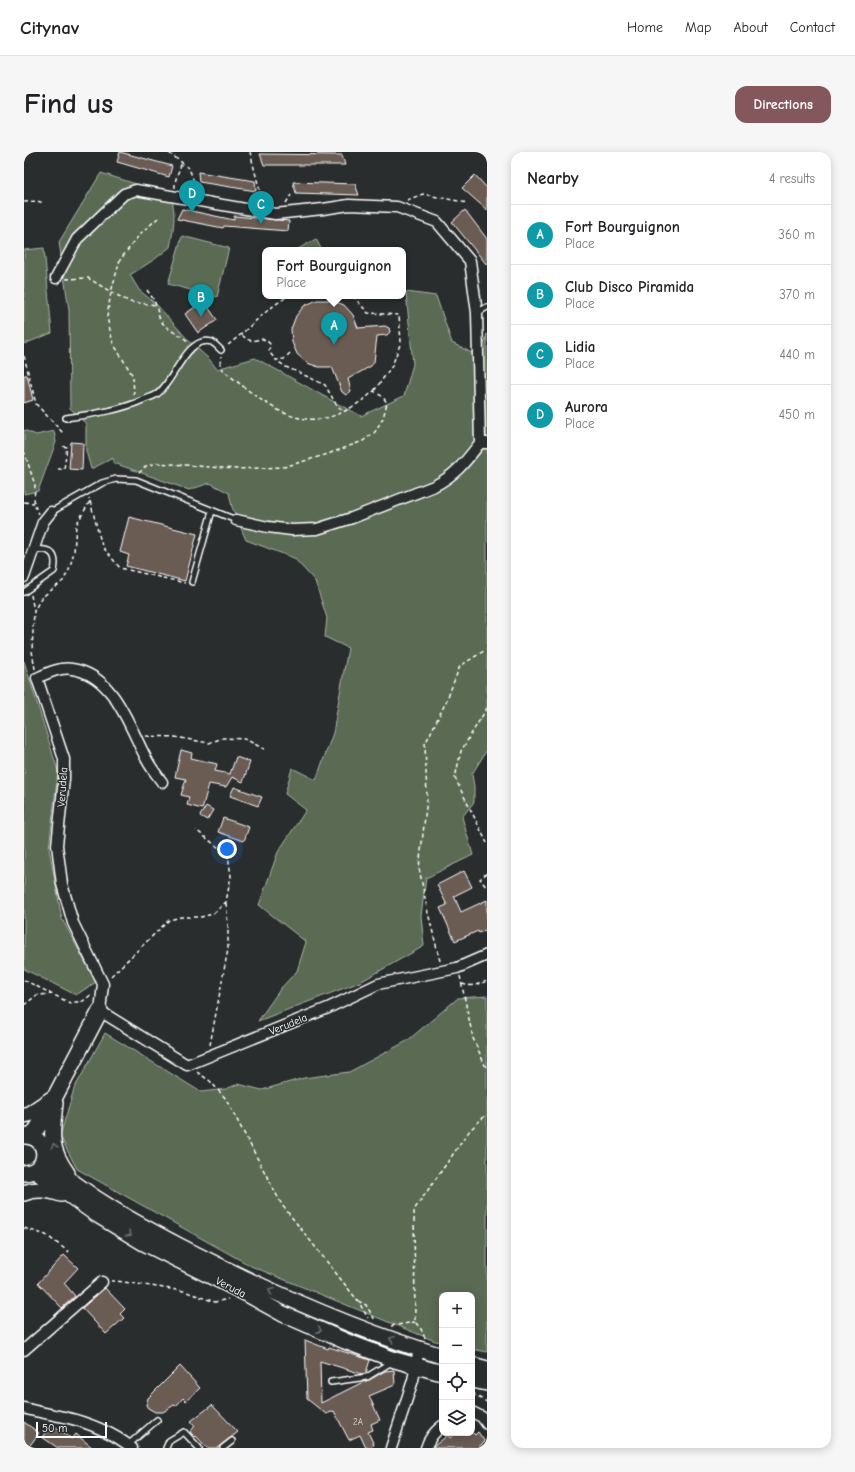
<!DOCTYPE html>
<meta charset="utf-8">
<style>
body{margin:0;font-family:"Comic Neue",sans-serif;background:#f6f6f6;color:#202124}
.controls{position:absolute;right:12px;bottom:12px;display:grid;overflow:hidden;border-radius:8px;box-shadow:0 2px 10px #0003}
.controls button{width:36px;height:36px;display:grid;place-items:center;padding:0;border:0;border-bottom:1px solid #e0e0e0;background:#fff;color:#202124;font:20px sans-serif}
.scale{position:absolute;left:12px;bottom:10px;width:71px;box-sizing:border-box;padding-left:4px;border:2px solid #fff;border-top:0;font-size:11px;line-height:14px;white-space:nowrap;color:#fff;-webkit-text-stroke:3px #2a2d2e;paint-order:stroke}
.you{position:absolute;left:203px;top:697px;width:14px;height:14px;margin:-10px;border:3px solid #fff;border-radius:50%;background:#1a73e8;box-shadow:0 0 0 6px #1a73e833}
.badge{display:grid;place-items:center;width:26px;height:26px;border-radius:50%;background:#84575d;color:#fff;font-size:13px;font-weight:700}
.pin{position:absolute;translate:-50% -33px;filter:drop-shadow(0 1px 2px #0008)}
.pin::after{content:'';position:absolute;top:21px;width:14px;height:12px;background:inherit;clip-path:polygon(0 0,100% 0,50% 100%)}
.popup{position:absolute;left:238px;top:95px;width:144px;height:52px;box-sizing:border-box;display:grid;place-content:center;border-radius:8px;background:#fff;filter:drop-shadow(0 1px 3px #0005);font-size:13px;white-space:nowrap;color:#757577}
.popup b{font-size:15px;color:#202124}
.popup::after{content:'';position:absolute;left:50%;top:100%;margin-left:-8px;border:8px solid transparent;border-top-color:#fff}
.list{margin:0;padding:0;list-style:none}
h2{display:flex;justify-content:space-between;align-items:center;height:52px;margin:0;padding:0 16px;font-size:17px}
h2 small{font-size:13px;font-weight:400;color:#757577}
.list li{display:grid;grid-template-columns:26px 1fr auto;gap:12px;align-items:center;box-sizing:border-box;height:60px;padding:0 16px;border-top:1px solid #e0e0e0}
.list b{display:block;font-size:15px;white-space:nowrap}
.list p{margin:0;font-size:13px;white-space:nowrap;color:#757577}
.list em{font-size:13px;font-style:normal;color:#757577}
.icon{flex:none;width:22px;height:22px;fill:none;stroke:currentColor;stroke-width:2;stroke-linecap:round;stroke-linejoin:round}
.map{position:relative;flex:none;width:463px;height:1296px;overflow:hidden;border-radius:12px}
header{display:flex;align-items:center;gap:24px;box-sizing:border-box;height:56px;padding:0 20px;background:#fff;border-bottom:1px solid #e0e0e0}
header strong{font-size:19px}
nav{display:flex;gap:22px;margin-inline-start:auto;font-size:14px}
.intro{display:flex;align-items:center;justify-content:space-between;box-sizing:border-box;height:96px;padding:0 24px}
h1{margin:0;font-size:28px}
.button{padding:10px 18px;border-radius:12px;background:#84575d;color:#fff;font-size:14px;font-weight:700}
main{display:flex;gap:24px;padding:0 24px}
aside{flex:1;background:#fff;border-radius:12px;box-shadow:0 2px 10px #0003}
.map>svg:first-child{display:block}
.green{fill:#5a6a53;stroke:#acb4a9}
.building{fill:#6b5b52;stroke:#fff}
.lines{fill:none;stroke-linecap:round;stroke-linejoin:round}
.lane-casing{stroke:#fff;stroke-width:8}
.street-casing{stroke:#fff;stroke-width:13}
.secondary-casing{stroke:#fff;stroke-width:18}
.path{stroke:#fff;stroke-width:1.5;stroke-dasharray:4 3;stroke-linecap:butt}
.lane{stroke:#2a2d2e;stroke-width:5}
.street{stroke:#2a2d2e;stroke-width:10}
.secondary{stroke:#2a2d2e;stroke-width:15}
.oneway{stroke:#6a6c6d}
.labels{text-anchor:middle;stroke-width:3;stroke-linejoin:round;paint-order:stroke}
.number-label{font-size:9px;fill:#dad6d4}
.street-label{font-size:11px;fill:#fff;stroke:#2a2d2e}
</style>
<header>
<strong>Citynav</strong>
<nav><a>Home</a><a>Map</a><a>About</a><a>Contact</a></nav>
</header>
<div class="intro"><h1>Find us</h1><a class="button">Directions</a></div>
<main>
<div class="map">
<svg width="463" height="1296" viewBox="0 0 463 1296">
<rect width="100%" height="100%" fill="#2a2d2e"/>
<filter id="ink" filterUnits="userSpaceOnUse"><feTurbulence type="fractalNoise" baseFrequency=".025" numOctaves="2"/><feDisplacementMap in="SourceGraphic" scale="8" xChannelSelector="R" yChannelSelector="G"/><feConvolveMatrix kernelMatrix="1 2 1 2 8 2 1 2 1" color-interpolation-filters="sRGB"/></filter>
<g filter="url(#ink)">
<path class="green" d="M 77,21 L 147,43 C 152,63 150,74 146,95 L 131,107 L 106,123 L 115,138 L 133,153 L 166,190 L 185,207 L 193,217 L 231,206 C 267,225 301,246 337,264 L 380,244 L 389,212 L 382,140 L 412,144 L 428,191 L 456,205 L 463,182 L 463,598 L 448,622 L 450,634 L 450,650 L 438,665 L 449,703 L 402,726 L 397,764 L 400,794 L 336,830 L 234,869 L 257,836 L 273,819 L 282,790 L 235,753 L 254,700 L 282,658 L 261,642 L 268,616 L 292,628 L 309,581 L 324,496 L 301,485 L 303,466 L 291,429 L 270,406 L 222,388 L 208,355 L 205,341 L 186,331 L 165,338 L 90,311 L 89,306 L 67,317 L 62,299 L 62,272 L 46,256 L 45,158 L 35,90 Z
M 158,84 L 205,96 L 193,145 L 144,132 Z
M 292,87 L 298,98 L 272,98 Z
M 20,96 L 28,181 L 0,192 L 0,98 Z
M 0,278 L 12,283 L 30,279 L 32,290 L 14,339 L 0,342 Z
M 0,509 L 34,619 L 25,696 L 38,767 L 72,830 L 52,843 L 0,817 Z
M 463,844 L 463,1200 L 448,1197 L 448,1143 L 418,1143 L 418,1190 L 411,1189 L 227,1114 L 53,1017 L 36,984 L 50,937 L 81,881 L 177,940 L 202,937 L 214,932 L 238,938 L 280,926 L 325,920 L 383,889 L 434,846 Z"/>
<path class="building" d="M 96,0 L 148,14 L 145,25 L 93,10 Z
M 236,2 L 318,3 L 321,13 L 240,13 Z
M 174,20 L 231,29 L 232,39 L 175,30 Z
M 451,23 L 463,36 L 463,58 L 438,36 Z
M 269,30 L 331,32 L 335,43 L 272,41 Z
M 158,57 L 210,68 L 210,64 L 265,69 L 264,79 L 200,74 L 199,76 L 153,67 Z
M 441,58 L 463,87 L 463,113 L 428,70 Z
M 293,148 L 307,148 L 320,153 L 329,163 L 334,176 L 361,174 L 365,176 L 366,180 L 363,183 L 353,184 L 350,210 L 347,214 L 324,227 L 327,239 L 324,242 L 322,243 L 318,240 L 308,215 L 295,215 L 283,211 L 273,202 L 268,190 L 267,177 L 272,164 L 280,154 Z
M 180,149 L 193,168 L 174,181 L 161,162 Z
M 0,223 L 3,223 L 9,248 L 0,251 Z
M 47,290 L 59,291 L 58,318 L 45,317 Z
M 105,365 L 173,382 L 161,429 L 102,414 L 105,403 L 96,400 Z
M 157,598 L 168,601 L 167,606 L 193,612 L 191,619 L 206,622 L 212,605 L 226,610 L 219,630 L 208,625 L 202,635 L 185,632 L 178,657 L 163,653 L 165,645 L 157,643 L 162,627 L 151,625 Z
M 210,635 L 238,645 L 234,654 L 206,644 Z
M 182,654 L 189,658 L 183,668 L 176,664 Z
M 199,666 L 225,675 L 220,689 L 194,680 Z
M 440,719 L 448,735 L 430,744 L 437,760 L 463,748 L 463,777 L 455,781 L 454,779 L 431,789 L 416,756 L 423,753 L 413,733 Z
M 40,1103 L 54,1116 L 40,1131 L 51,1144 L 38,1156 L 14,1131 Z
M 81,1136 L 101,1157 L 96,1162 L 100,1166 L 82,1182 L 58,1156 Z
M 281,1188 L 304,1197 L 305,1195 L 346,1208 L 342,1221 L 338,1222 L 296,1209 L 297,1251 L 339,1230 L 345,1228 L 361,1219 L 370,1218 L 371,1233 L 345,1244 L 356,1268 L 347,1272 L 349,1278 L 344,1280 L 350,1293 L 342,1296 L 336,1283 L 325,1288 L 310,1259 L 302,1262 L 283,1247 Z
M 156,1214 L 176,1236 L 162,1249 L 159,1246 L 152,1254 L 150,1253 L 139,1260 L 131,1260 L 124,1256 L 122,1253 L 124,1246 Z
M 188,1253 L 214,1280 L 193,1296 L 183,1296 L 172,1284 L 171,1285 L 166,1280 L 171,1274 L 167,1269 Z
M 0,1270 L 15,1281 L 4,1296 L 0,1296 Z
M 28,1272 L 48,1287 L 52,1282 L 69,1296 L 34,1296 L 18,1285 Z
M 454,1280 L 461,1290 L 453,1296 L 409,1296 L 410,1294 L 424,1283 L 426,1286 L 433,1281 L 449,1281 L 451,1283 Z"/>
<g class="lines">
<defs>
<path id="lane" d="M 453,161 L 463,155
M 42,266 C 69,262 94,259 119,248 C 123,246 129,245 133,242 C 149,232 163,182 188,190 C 191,192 195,196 197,198
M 27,360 L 78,331 L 92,327 L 112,328 L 212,368
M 168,430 L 188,359
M 0,440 L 30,419 C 34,401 26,396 9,398
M 307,1230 L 343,1225 L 369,1209
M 104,1293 L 133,1268
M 142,1296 L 145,1289 L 160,1280 L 175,1296
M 199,1296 L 208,1289"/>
<path id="street" d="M 32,126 L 53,87 L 100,42 L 112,38 L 251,62 L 299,57 L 325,53 L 373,55 L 413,70 L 446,109 L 453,161 L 456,291
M 212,368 L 244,375 L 268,378 L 293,377 L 328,366 L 410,334 C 432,323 442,309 456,291 L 463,291
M 0,425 L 19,370 L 27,360
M 138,630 C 133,623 127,616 123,608 C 105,575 91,523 48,517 C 36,515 24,521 13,526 L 40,607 L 40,627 L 33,693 L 38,732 L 49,771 L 79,832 L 76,859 L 163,913 L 304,856 L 354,832 L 433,816 L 463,803
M 0,1198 L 78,1130
M 0,1256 C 13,1260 27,1262 40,1265 C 63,1270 90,1281 108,1296
M 448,1260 L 458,1265 L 463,1272
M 367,1296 L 389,1228 L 395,1197
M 402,1296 C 405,1286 410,1280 418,1274"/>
<path id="secondary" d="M 31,951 C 28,982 24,994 43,1021
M 0,963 L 5,962 L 29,946
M 0,984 C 26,983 27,1020 0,1021
M 8,985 L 23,960 L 76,859
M 20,1006 C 63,1046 115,1073 167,1100 C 248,1141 331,1178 418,1204
M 11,1019 L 72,1062 L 120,1091 L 223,1142 L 259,1162 L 321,1189 L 371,1208 L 418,1221
M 0,1041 C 13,1036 24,1038 37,1042
M 448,1213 L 463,1217
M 448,1228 L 463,1231"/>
</defs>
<use href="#lane" class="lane-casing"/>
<use href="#street" class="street-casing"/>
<use href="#secondary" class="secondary-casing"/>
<path class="path" d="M 226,0 L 236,40 L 232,49
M 145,1 L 165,16 L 173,38
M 151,36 C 150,27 156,18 158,9
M 383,48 L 399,42 L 444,51
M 0,50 L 13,49 L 20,51
M 262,51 L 267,43
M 42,127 L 64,126 L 87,140 L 106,150 L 132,153
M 123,138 C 126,143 131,148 132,154 C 134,160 134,164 137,169 C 144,179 156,182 165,190
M 329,144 L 344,161 L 375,163 L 377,190 L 368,214 L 350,239
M 218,183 C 232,197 235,179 246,192 L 245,200 L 252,208
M 204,193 C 224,178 242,156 265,144
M 266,201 L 260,207 L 252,208 L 262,215 L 278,222 L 301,233 L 313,254 L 320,259
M 0,204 L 12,252 L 39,281
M 110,243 L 109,224 L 89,191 L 83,165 L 87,140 L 96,108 L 116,82 L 134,66
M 0,299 L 11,333 L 10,351 L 14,362
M 34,317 L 40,317 L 43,295 L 37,294
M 115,321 L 122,314 L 133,311 L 213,317 L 260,315 L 304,302 L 339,289 L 351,280 L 359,266 L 363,251 L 359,245 L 350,239 C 288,292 253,262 200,219 L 196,213 L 197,204
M 66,349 L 78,394 L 96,416 L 161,431
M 0,350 L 10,351
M 7,443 L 10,459
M 11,517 L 8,499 L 10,459 L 17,446 L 39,429 L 45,418 L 50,400 L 52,373 L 66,349 L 65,346
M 463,556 L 437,599 L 431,626 L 463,691
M 122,584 L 151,585 L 185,591 L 199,586 L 221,587 L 240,597
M 463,721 L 456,727 L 463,736
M 416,809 L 404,761 L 395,716 L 403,647 L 401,592 L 421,552 L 436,514 L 463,497
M 87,824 L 145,768 L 157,765 L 177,765 L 189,762 L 202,750 L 207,724 L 204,703 L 172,678
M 436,824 L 449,886 L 463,918
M 0,828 L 26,841
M 438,832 C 448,835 453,833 463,829
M 0,853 L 13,843 L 28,842 L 46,851 L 59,849 L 68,842
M 186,893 L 204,797 L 204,772 L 202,751
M 173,920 L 186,929 L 202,947 L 258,1053 L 334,1149 L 344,1166
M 0,1076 L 22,1083 L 45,1100
M 87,1129 L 93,1129 L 160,1139 L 191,1150 L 204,1147
M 334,1149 L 342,1153 L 351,1168
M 367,1174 L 391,1170
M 401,1186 L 397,1177 L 391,1170 L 390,1058 L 446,978 L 463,962
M 451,1241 L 450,1243 L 463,1250"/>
<use href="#lane" class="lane"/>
<use href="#street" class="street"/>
<use href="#secondary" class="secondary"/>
</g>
<defs><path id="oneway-chevron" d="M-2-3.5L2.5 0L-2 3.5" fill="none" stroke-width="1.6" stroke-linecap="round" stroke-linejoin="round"/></defs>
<g class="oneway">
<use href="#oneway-chevron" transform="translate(30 994) rotate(-104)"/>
<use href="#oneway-chevron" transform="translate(105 1082) rotate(30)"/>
<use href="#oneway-chevron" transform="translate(247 1139) rotate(-157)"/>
<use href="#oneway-chevron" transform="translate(295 1178) rotate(24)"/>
<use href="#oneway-chevron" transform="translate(368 1187) rotate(-160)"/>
</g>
</g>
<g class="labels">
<g class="number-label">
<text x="334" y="1273">2A</text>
</g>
<g class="street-label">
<text transform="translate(38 635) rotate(-86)" y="4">Verudela</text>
<text transform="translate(264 872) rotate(-22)" y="4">Verudela</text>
<text transform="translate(207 1135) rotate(27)" y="4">Veruda</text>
</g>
</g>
</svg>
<div class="controls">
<button>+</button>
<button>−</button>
<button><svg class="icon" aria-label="locate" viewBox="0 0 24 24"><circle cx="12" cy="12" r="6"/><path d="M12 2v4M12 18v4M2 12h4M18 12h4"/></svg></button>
<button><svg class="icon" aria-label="layers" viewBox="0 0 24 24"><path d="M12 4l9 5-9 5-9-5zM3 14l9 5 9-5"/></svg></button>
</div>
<div class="scale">50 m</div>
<div class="you"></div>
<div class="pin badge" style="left:310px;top:193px;background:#0f9aa8">A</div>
<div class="popup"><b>Fort Bourguignon</b>Place</div>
<div class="pin badge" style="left:177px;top:165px;background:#0f9aa8">B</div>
<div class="pin badge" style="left:237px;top:72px;background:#0f9aa8">C</div>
<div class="pin badge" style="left:168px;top:61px;background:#0f9aa8">D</div>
</div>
<aside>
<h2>Nearby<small>4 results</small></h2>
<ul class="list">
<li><span class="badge" style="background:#0f9aa8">A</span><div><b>Fort Bourguignon</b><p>Place</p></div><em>360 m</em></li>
<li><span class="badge" style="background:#0f9aa8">B</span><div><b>Club Disco Piramida</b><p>Place</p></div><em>370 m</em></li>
<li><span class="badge" style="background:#0f9aa8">C</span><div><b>Lidia</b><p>Place</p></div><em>440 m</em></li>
<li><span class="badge" style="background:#0f9aa8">D</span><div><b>Aurora</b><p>Place</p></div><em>450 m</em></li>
</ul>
</aside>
</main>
